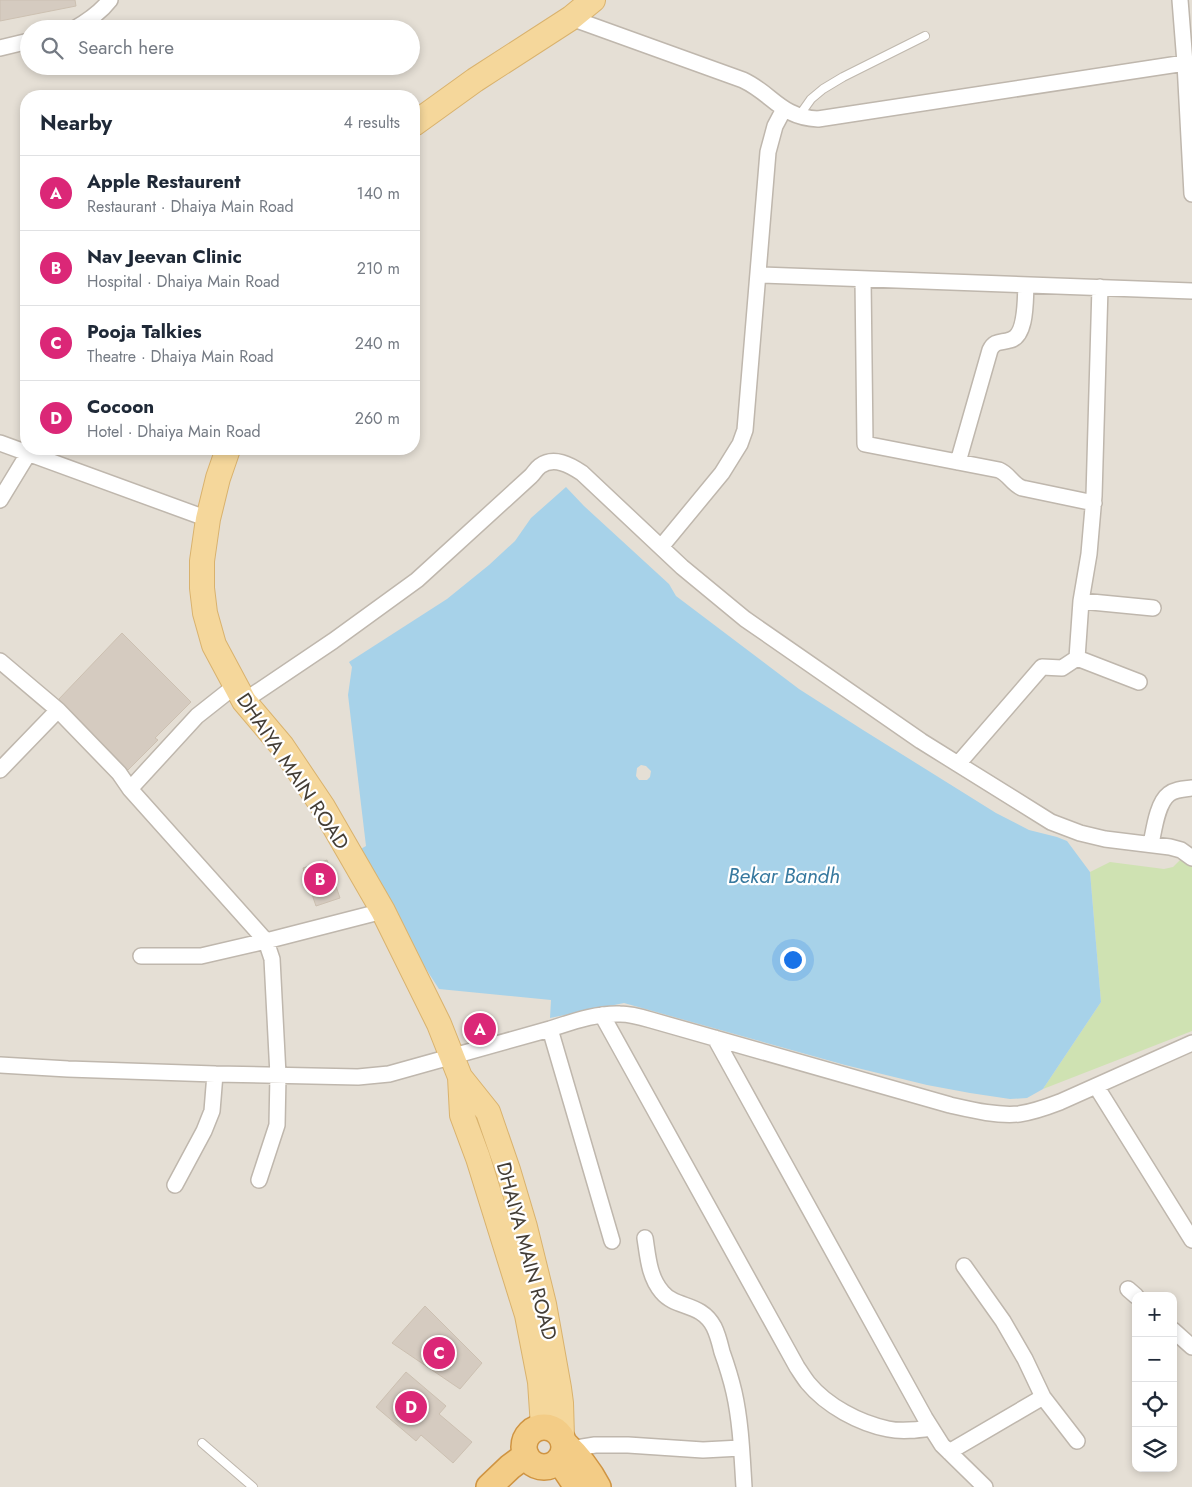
<!DOCTYPE html>
<meta charset="utf-8">
<style>
body{margin:0;font-family:Jost,sans-serif;background:#f6f6f7;color:#1f2937}
.controls{position:absolute;right:15px;bottom:15px;display:grid;overflow:hidden;border-radius:10px;box-shadow:0 2px 8px #0003}
.controls button{width:45px;height:45px;display:grid;place-items:center;padding:0;border:0;border-bottom:1px solid #e0e1e3;background:#fff;color:#1f2937;font:25px sans-serif}
.you{position:absolute;left:792px;top:959px;width:18px;height:18px;margin:-12px;border:4px solid #fff;border-radius:50%;background:#1a73e8;box-shadow:0 0 0 8px #1a73e833}
.badge{display:grid;place-items:center;width:32px;height:32px;border-radius:50%;background:#db2777;color:#fff;font-size:16px;font-weight:700}
.pin{position:absolute;translate:-50% -50%;border:2px solid #fff;box-shadow:0 1px 5px #0006}
.list{margin:0;padding:0;list-style:none}
h2{display:flex;justify-content:space-between;align-items:center;height:65px;margin:0;padding:0 20px;font-size:21px}
h2 small{font-size:16px;font-weight:400;color:#747a83}
.list li{display:grid;grid-template-columns:32px 1fr auto;gap:15px;align-items:center;box-sizing:border-box;height:75px;padding:0 20px;border-top:1px solid #e0e1e3}
.list b{display:block;font-size:19px;white-space:nowrap}
.list p{margin:0;font-size:16px;white-space:nowrap;color:#747a83}
.list em{font-size:16px;font-style:normal;color:#747a83}
.icon{flex:none;width:28px;height:28px;fill:none;stroke:currentColor;stroke-width:2;stroke-linecap:round;stroke-linejoin:round}
.map{position:relative;flex:none;width:1192px;height:1487px;overflow:hidden}
.search{position:absolute;background:#fff;box-shadow:0 2px 8px #0003;left:20px;top:20px;width:400px;height:55px;display:flex;align-items:center;gap:12px;box-sizing:border-box;padding:0 18px;border-radius:28px;color:#747a83;font-size:19px}
.panel{position:absolute;background:#fff;box-shadow:0 2px 8px #0003;left:20px;top:90px;width:400px;height:365px;border-radius:20px}
.map>svg:first-child{display:block}
.residential{fill:#e5dfd5;fill-rule:evenodd}
.green{fill:#cfe2b2}
.water{fill:#a7d2e9;fill-rule:evenodd}
.building{fill:#d5cbc0;stroke:#ccc0b1}
.lines{fill:none;stroke-linecap:round;stroke-linejoin:round}
.service-casing{stroke:#bfb7ad;stroke-width:10}
.minor-casing{stroke:#bfb7ad;stroke-width:18}
.primary-casing{stroke:#d9b26d;stroke-width:26}
.trunk-casing{stroke:#cf9442;stroke-width:28}
.service{stroke:#fff;stroke-width:8}
.minor{stroke:#fff;stroke-width:15}
.primary{stroke:#f5d79b;stroke-width:24}
.trunk{stroke:#f3cc86;stroke-width:25}
.labels{text-anchor:middle;stroke-width:4.5;stroke-linejoin:round;paint-order:stroke}
.street-label{font-size:20px;fill:#443e36;stroke:#fff}
.water-label{font-size:21px;font-style:italic;fill:#37799f;stroke:#fff}
</style>
<div class="map">
<svg width="1192" height="1487" viewBox="0 0 1192 1487">
<rect width="100%" height="100%" fill="#f1ede6"/>
<path class="residential" d="M 0,0 L 1192,0 L 1192,1487 L 0,1487 ZM 29,29 L 411,29 L 411,66 L 29,66 ZM 26,96 L 414,96 L 414,449 L 26,449 ZM 1136,1296 L 1173,1296 L 1173,1468 L 1136,1468 Z"/>
<path class="green" d="M 1182,858 L 1192,866 L 1192,1031 L 1043,1089 L 1101,1002 L 1090,872 L 1110,862 L 1164,869 L 1173,867 Z"/>
<path class="water" d="M 566,487 L 584,506 L 669,584 L 676,596 L 799,689 L 863,730 L 996,813 L 1029,830 L 1057,837 L 1067,841 L 1090,872 L 1101,1002 L 1043,1089 L 1027,1098 L 1010,1099 L 970,1093 L 927,1085 L 845,1065 L 624,1003 L 550,1018 L 551,1000 L 439,989 L 382,901 L 359,850 L 366,846 L 348,695 L 352,667 L 349,662 L 447,599 L 489,565 L 515,541 L 531,518 ZM 641,765 L 646,766 L 651,771 L 650,777 L 647,780 L 639,780 L 636,776 L 637,768 Z"/>
<path class="building" d="M 0,0 L 75,0 L 76,6 L 0,21 Z
M 122,633 L 191,702 L 155,738 L 158,740 L 128,770 L 59,699 Z
M 327,860 L 340,898 L 316,906 L 303,868 Z
M 425,1306 L 482,1363 L 460,1389 L 392,1343 Z
M 406,1372 L 446,1406 L 439,1414 L 472,1442 L 453,1463 L 421,1435 L 416,1441 L 376,1407 Z"/>
<g class="lines">
<defs>
<path id="service" d="M 799,116 L 811,99 L 823,89 L 843,77 L 925,36
M 202,1443 L 253,1487"/>
<path id="minor" d="M 571,18 L 743,80 C 773,94 780,117 818,119 L 1185,63 L 1180,0
M 74,29 C 88,21 100,13 110,0
M 0,48 L 29,41
M 1185,63 L 1192,194
M 759,275 L 1192,291
M 863,279 L 865,444 L 999,470 C 1009,474 1012,484 1022,488 L 1094,503
M 1100,287 L 1094,496 L 1089,554 L 1081,601 L 1077,658 L 1139,682
M 0,443 L 208,519
M 958,462 L 990,350 C 995,340 1001,343 1010,340 C 1027,336 1025,299 1026,285
M 0,500 L 28,454
M 661,547 L 722,473 L 740,444 L 745,430 L 768,152 L 775,126 L 784,109
M 1081,601 L 1153,608
M 0,661 L 58,710 L 119,773 L 130,789 L 266,941 L 272,959 L 278,1075 L 277,1125 L 259,1180
M 244,701 L 333,641 L 417,580 L 531,476 C 534,473 536,469 540,466 C 554,456 570,465 582,473 L 682,567 L 745,619 L 921,741 L 1051,822 L 1080,833 L 1105,839 L 1170,847 L 1181,850 L 1192,858
M 958,764 L 1042,667 L 1062,668 L 1077,658
M 0,770 L 58,710
M 130,789 L 197,716 L 235,686
M 1151,844 C 1154,830 1157,803 1169,794 C 1175,789 1184,789 1192,788
M 141,956 L 201,956 L 266,941 L 383,911
M 602,1015 L 797,1367 C 801,1373 804,1378 808,1383 C 827,1406 859,1423 888,1429 C 902,1432 917,1430 931,1428
M 550,1029 L 612,1241
M 715,1038 L 925,1418 L 942,1445 L 985,1487
M 0,1065 L 68,1069 L 215,1074 L 358,1077 L 389,1074 L 550,1029 C 572,1022 596,1013 620,1014 C 630,1014 641,1017 651,1020 L 950,1105 C 972,1110 996,1116 1019,1114 C 1033,1112 1047,1107 1060,1102 L 1192,1043
M 1096,1086 L 1192,1240
M 175,1185 L 204,1131 L 212,1111 L 215,1074
M 645,1238 C 648,1257 649,1277 662,1292 C 676,1309 701,1302 714,1327 C 718,1335 720,1344 722,1352 C 727,1366 731,1379 734,1392 C 741,1423 742,1456 744,1487
M 964,1266 L 1003,1321 L 1025,1359 L 1043,1397 L 1077,1441
M 1128,1289 L 1136,1296
M 1173,1330 L 1192,1347
M 570,1449 L 595,1445 L 628,1445 L 703,1450 L 741,1448
M 949,1452 L 1043,1397"/>
<path id="primary" d="M 414,124 L 475,80 L 571,18 L 593,0
M 228,449 L 218,478 L 208,519 L 202,561 L 202,588 L 205,613 L 214,645 L 244,701 L 282,746 L 323,807 L 383,911 L 439,1024 L 460,1077 L 488,1112 L 508,1170 L 525,1227 L 544,1304 L 559,1388 L 561,1403 L 562,1437
M 460,1077 L 462,1115 L 478,1158 L 527,1315 L 540,1382 L 543,1427"/>
<path id="trunk" d="M524 1447a20 20 0 1 1 40 0a20 20 0 1 1-40 0Z
M 564,1443 C 578,1456 589,1470 598,1487
M 559,1460 L 577,1487
M 489,1487 L 510,1467 L 526,1455"/>
</defs>
<use href="#service" class="service-casing"/>
<use href="#minor" class="minor-casing"/>
<use href="#primary" class="primary-casing"/>
<use href="#trunk" class="trunk-casing"/>
<use href="#service" class="service"/>
<use href="#minor" class="minor"/>
<use href="#primary" class="primary"/>
<use href="#trunk" class="trunk"/>
</g>
<g class="labels">
<g class="street-label">
<text transform="translate(293 771) rotate(56)" y="7">DHAIYA MAIN ROAD</text>
<text transform="translate(527 1251) rotate(75)" y="7">DHAIYA MAIN ROAD</text>
</g>
<g class="water-label">
<text x="784" y="883">Bekar Bandh</text>
</g>
</g>
</svg>
<div class="controls">
<button>+</button>
<button>−</button>
<button><svg class="icon" aria-label="locate" viewBox="0 0 24 24"><circle cx="12" cy="12" r="6"/><path d="M12 2v4M12 18v4M2 12h4M18 12h4"/></svg></button>
<button><svg class="icon" aria-label="layers" viewBox="0 0 24 24"><path d="M12 4l9 5-9 5-9-5zM3 14l9 5 9-5"/></svg></button>
</div>
<div class="you"></div>
<div class="pin badge" style="left:480px;top:1029px">A</div>
<div class="pin badge" style="left:320px;top:879px">B</div>
<div class="pin badge" style="left:439px;top:1353px">C</div>
<div class="pin badge" style="left:411px;top:1407px">D</div>
<div class="search"><svg class="icon" aria-label="search" viewBox="0 0 24 24"><circle cx="10" cy="10" r="6"/><path d="M15 15l6 6"/></svg>Search here</div>
<section class="panel">
<h2>Nearby<small>4 results</small></h2>
<ul class="list">
<li><span class="badge">A</span><div><b>Apple Restaurent</b><p>Restaurant · Dhaiya Main Road</p></div><em>140 m</em></li>
<li><span class="badge">B</span><div><b>Nav Jeevan Clinic</b><p>Hospital · Dhaiya Main Road</p></div><em>210 m</em></li>
<li><span class="badge">C</span><div><b>Pooja Talkies</b><p>Theatre · Dhaiya Main Road</p></div><em>240 m</em></li>
<li><span class="badge">D</span><div><b>Cocoon</b><p>Hotel · Dhaiya Main Road</p></div><em>260 m</em></li>
</ul>
</section>
</div>
